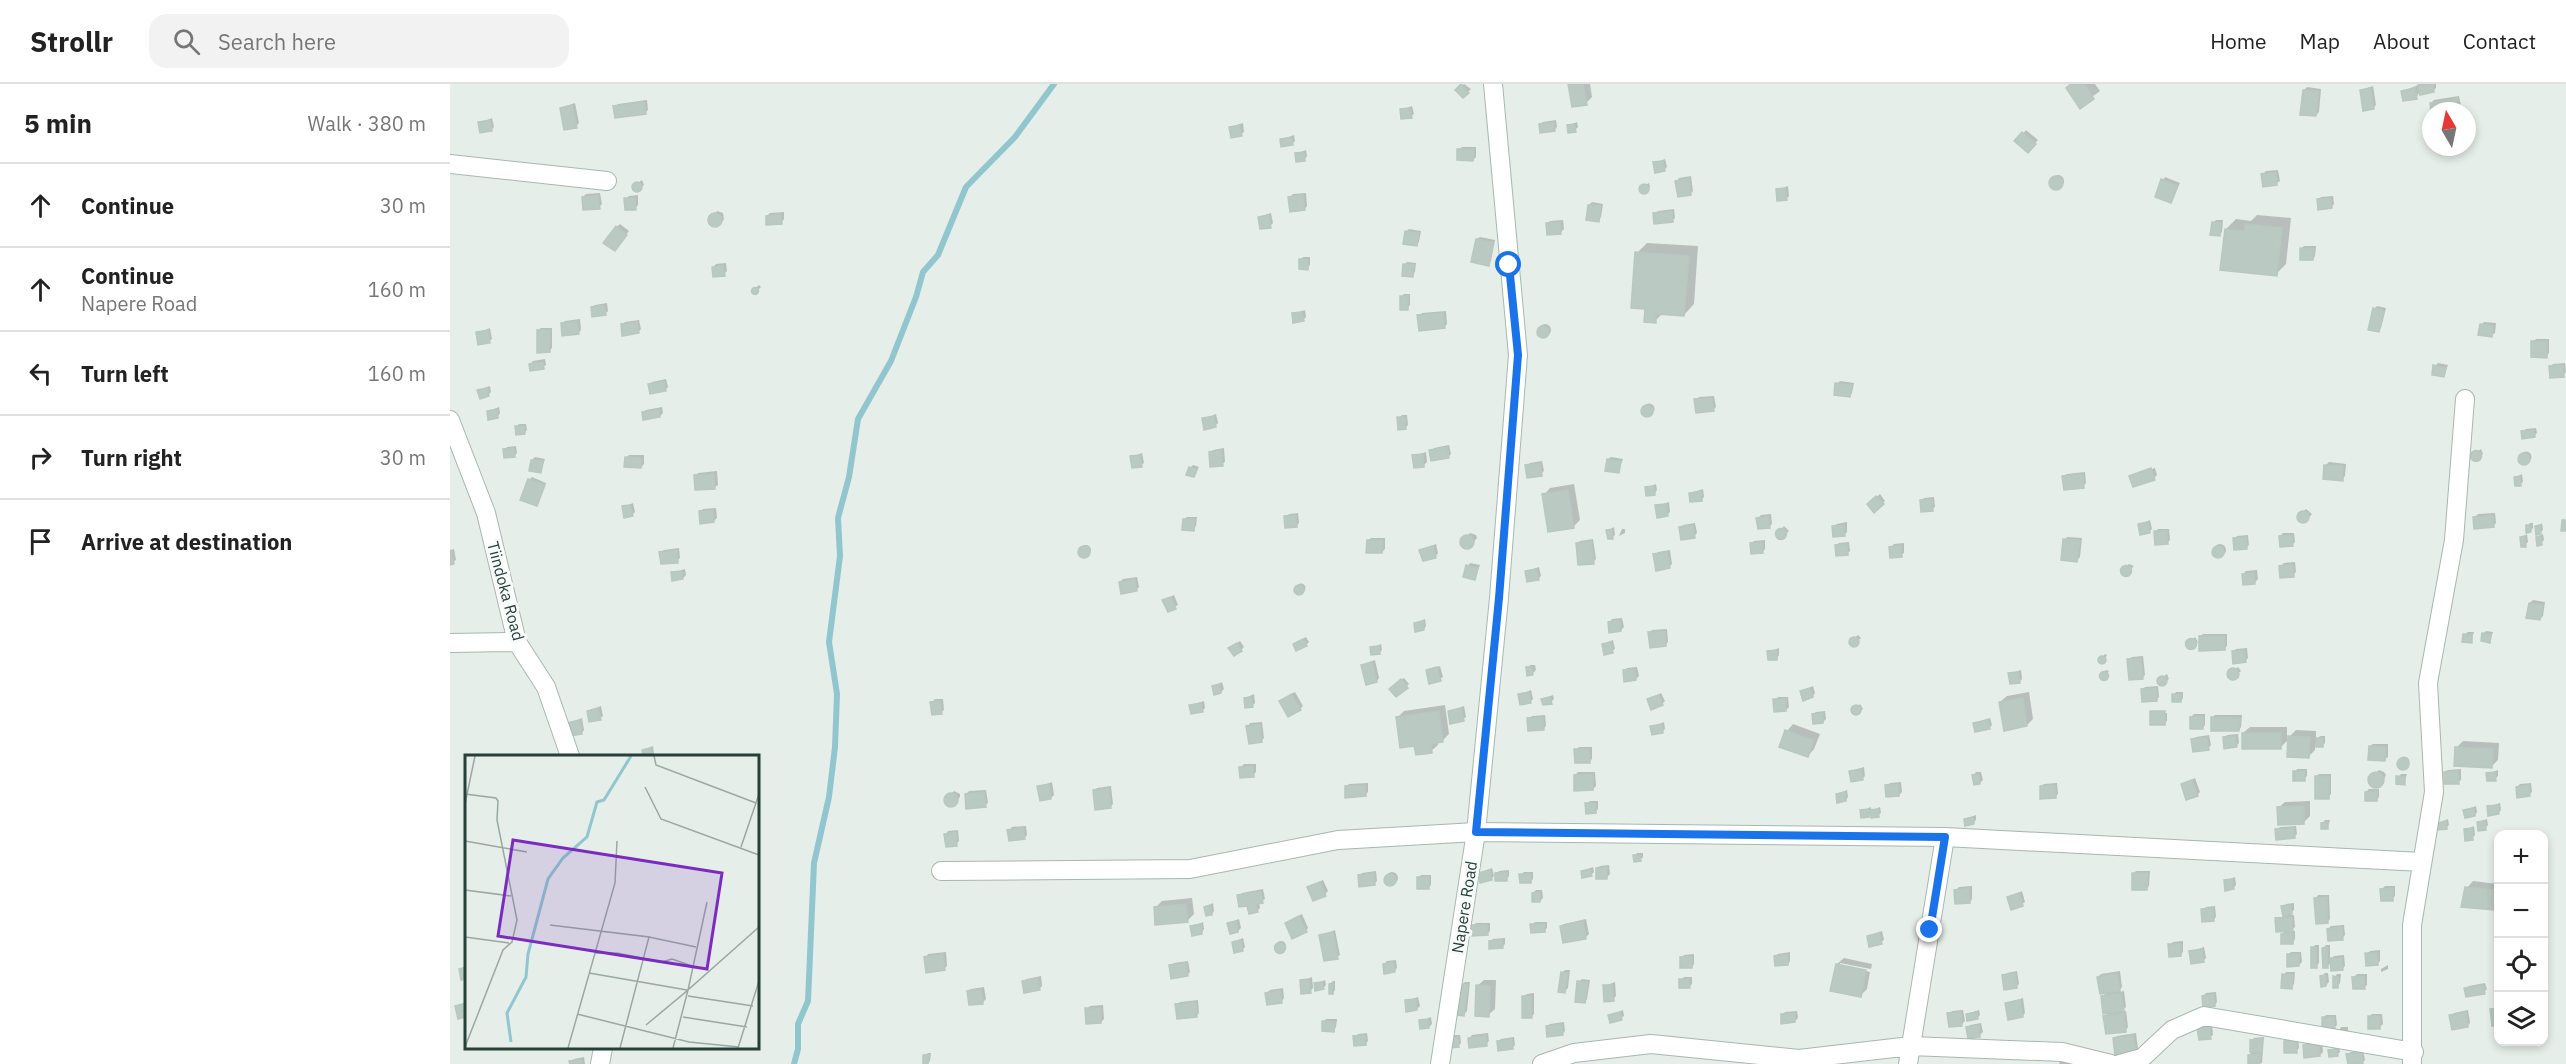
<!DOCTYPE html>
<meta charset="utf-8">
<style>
body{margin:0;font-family:"IBM Plex Sans",sans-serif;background:#f2f2f2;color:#222}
.controls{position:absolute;right:18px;bottom:18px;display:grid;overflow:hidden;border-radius:12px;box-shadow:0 3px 9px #0003}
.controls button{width:54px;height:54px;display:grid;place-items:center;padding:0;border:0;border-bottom:2px solid #e0e0e0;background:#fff;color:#222;font:30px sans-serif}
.compass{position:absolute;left:1972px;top:18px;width:54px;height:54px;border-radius:50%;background:#fff;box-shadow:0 3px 9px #0003;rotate:351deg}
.stop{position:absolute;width:18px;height:18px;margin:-14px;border:4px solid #1a73e8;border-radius:50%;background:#fff}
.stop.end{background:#1a73e8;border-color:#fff;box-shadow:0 2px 6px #0008}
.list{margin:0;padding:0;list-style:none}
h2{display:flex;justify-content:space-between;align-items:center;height:78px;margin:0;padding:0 24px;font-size:26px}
h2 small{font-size:20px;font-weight:400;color:#767676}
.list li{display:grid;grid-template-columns:39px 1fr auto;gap:18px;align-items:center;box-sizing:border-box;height:84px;padding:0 24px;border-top:2px solid #e0e0e0}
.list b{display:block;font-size:22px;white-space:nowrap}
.list p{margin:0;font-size:20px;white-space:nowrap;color:#767676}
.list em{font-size:20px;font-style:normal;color:#767676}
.icon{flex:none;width:33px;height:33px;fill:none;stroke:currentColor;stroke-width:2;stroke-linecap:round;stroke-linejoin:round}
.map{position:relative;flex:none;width:2116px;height:980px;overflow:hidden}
header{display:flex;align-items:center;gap:36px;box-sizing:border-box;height:84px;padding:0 30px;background:#fff;border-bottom:2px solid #e0e0e0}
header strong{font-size:28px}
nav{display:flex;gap:33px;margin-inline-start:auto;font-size:21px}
.search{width:420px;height:54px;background:#f2f2f2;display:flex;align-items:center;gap:15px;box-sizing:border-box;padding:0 21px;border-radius:18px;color:#767676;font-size:22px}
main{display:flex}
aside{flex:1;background:#fff}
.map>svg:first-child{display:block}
.shadow{fill:#0003}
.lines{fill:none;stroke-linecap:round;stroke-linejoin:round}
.stream{stroke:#91c6cf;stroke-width:6}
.building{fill:#bbc9c3;stroke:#b8c7c1;stroke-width:1.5}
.street-casing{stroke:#a8b6b1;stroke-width:20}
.secondary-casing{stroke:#a5b9b2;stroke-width:20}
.street{stroke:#fff;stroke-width:18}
.secondary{stroke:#fff;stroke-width:18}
.route{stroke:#1a73e8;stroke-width:8}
.labels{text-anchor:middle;stroke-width:6;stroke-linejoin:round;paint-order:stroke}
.street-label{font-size:16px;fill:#253f39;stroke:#f7faf8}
.inset-river{fill:none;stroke:#91c6cf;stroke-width:3}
.inset-road{fill:none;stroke:#99a8a3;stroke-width:1.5}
.view{fill:#7b2cbf;fill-opacity:0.15;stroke:#7b2cbf;stroke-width:3}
.inset-edge{fill:none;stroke:#253f39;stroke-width:3}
</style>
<header>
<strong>Strollr</strong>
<div class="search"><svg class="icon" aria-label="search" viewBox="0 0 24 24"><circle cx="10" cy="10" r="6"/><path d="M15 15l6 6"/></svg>Search here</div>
<nav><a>Home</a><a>Map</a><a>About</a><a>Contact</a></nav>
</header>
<main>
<aside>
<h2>5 min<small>Walk · 380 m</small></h2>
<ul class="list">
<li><svg class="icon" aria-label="ahead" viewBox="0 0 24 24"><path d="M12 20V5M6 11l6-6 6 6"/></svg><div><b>Continue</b></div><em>30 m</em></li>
<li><svg class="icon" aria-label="ahead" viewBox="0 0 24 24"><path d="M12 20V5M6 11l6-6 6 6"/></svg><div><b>Continue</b><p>Napere Road</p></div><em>160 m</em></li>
<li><svg class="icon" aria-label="left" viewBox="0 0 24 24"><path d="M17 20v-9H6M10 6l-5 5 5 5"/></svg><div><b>Turn left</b></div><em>160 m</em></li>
<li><svg class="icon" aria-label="right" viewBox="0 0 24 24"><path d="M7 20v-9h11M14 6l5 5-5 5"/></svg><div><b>Turn right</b></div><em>30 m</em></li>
<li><svg class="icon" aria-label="arrive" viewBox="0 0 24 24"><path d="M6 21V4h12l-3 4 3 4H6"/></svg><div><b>Arrive at destination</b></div></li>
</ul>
</aside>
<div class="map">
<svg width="2116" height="980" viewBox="0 0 2116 980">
<rect width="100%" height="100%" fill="#e6eeea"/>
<path class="shadow" d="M 1014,0 L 1021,5 L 1013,12 L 1007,6 Z
M 1119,0 L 1140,0 L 1142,13 L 1136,19 Z
M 1622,0 L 1645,0 L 1650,7 L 1630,22 Z
M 1971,0 L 1986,0 L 1986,4 L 1983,7 L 1969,9 L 1966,14 L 1953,7 Z
M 1923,2 L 1926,21 L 1923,24 L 1911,6 Z
M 1857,3 L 1871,5 L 1869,28 L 1866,31 L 1854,6 Z
M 2009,12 L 2011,22 L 2008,25 L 1983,27 L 1981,19 L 1984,16 Z
M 197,16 L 198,26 L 195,29 L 165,22 L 168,20 Z
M 125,19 L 129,39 L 126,42 L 111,24 Z
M 962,22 L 964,30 L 961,32 L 951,26 Z
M 42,34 L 44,43 L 41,46 L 30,39 Z
M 1106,36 L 1107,43 L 1104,46 L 1090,41 L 1093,38 Z
M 1127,38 L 1128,43 L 1125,46 L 1118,42 Z
M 793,39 L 794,48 L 791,50 L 780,43 Z
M 1576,46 L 1588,56 L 1578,67 L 1567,57 Z
M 844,51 L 845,57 L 842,60 L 831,56 Z
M 1012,63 L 1026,63 L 1026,73 L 1023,76 L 1009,65 Z
M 856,66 L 857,72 L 855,75 L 846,70 Z
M 1215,75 L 1217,83 L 1214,86 L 1205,79 Z
M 1828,86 L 1830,97 L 1827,99 L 1813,90 L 1816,87 Z
M1602 97a6 6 0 1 1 12 0a6 6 0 1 1-12 0Z
M 1241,92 L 1243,107 L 1240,110 L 1227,97 L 1229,94 Z
M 1715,93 L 1730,99 L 1721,117 L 1713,96 Z
M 192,96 L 194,101 L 186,106 L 184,102 Z
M 1199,99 L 1200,103 L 1193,108 L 1191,103 Z
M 1338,102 L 1339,112 L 1336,115 L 1327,106 Z
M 150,109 L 152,120 L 149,123 L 133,113 L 136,110 Z
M 856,109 L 857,122 L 855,125 L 840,113 L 843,110 Z
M 188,111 L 188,121 L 185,124 L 176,115 L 179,112 Z
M 1883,112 L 1884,120 L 1881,123 L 1868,116 L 1871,113 Z
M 1142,118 L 1153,120 L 1151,133 L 1148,136 L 1139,121 Z
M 1224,125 L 1225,134 L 1222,137 L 1205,130 L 1208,127 Z
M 267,127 L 273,129 L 274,136 L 264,141 L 260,136 Z
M 334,128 L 334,135 L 332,138 L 317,132 L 320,129 Z
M 821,129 L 823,139 L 820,142 L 809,133 Z
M 1807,131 L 1841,134 L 1836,180 L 1826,190 L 1776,145 L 1786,135 L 1801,137 Z
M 1113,136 L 1114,145 L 1111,148 L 1097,140 L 1100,137 Z
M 1766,136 L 1773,136 L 1772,148 L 1769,151 L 1763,139 Z
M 170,140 L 179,147 L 167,162 L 167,143 Z
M 959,145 L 971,147 L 969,158 L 966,161 L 956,148 Z
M 1030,153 L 1045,156 L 1041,177 L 1038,180 L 1027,155 Z
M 1197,159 L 1248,162 L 1244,220 L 1234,231 L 1213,229 L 1205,237 L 1197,224 L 1187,169 Z
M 1854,162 L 1866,162 L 1865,172 L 1863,175 L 1852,164 Z
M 853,173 L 860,173 L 860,181 L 857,184 L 851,176 Z
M 957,178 L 966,179 L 965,188 L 962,191 L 954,181 Z
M 276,179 L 277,187 L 274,190 L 263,183 L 266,180 Z
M 309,201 L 311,203 L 305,209 L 303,206 Z
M 954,210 L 960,210 L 960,221 L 957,224 L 951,213 Z
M 157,219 L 158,227 L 155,230 L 142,224 L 145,221 Z
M 1927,222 L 1936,224 L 1931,244 L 1928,247 L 1924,225 Z
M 855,226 L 856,233 L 853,236 L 843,230 Z
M 996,227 L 997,240 L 994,243 L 969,232 L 972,229 Z
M 130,235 L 131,246 L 128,249 L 112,240 L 115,237 Z
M 189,236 L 191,245 L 188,248 L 172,241 L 175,238 Z
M 2034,238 L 2046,239 L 2045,249 L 2042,251 L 2031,241 Z
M1089 246a6 6 0 1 1 12 0a6 6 0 1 1-12 0Z
M 40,244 L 42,255 L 39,257 L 28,249 Z
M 91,244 L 102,244 L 102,264 L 99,267 L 88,246 Z
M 2086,255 L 2099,255 L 2099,269 L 2096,272 L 2083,258 Z
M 95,275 L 96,281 L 93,283 L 80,280 L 83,277 Z
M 1988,279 L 1998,281 L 1994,292 L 1985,282 Z
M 2115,279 L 2116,288 L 2113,291 L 2100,283 L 2103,280 Z
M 216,295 L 218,303 L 215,306 L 200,301 L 202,298 Z
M 1390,297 L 1404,299 L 1402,309 L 1400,312 L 1387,300 Z
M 40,302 L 41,308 L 38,311 L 29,306 Z
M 1264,312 L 1266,323 L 1263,326 L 1246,316 L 1249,313 Z
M1193.5 325a5.5 5.5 0 1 1 11 0a5.5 5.5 0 1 1-11 0Z
M 49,323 L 50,329 L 48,332 L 38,328 Z
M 212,323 L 213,329 L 210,332 L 193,328 L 196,326 Z
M 766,330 L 768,339 L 765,342 L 754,335 Z
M 952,331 L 957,331 L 958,341 L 955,344 L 949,334 Z
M 69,340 L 76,340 L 77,346 L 74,349 L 66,343 Z
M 2086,344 L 2087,349 L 2084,352 L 2073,347 L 2076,345 Z
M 999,361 L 1001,370 L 998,373 L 981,367 L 984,364 Z
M 66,362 L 67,369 L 64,372 L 55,366 L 57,363 Z
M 774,364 L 775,378 L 772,380 L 760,369 L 763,366 Z
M 2031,365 L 2033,370 L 2026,375 L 2023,371 Z
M2070.5 373a5.5 5.5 0 1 1 11 0a5.5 5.5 0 1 1-11 0Z
M 976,368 L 977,378 L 974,381 L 964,372 Z
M 692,369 L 694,379 L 691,381 L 682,373 Z
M 179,371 L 194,371 L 194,380 L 191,383 L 176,374 Z
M 85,373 L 95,375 L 91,388 L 82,376 Z
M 1161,373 L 1173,375 L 1168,388 L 1158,375 Z
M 1092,377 L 1094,387 L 1091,390 L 1077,382 L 1080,379 Z
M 1879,378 L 1896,380 L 1895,392 L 1892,395 L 1876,381 Z
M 743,381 L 749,383 L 744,392 L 740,384 Z
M 1705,384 L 1707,391 L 1704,394 L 1684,401 L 1682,393 Z
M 267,387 L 268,401 L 265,403 L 246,391 L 248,389 Z
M 1635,388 L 1636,399 L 1633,402 L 1614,392 L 1617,390 Z
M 2072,390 L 2073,398 L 2070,400 L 2065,394 Z
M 82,393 L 96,399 L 87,421 L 79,396 Z
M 1124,400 L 1130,436 L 1124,442 L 1094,411 L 1100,404 Z
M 1206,400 L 1207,406 L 1205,409 L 1196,404 Z
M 1253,405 L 1254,413 L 1251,416 L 1241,409 Z
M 1430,410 L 1435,417 L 1424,426 L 1419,420 Z
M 1484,413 L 1485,423 L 1482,425 L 1471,417 L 1474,414 Z
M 1219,418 L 1220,428 L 1217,431 L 1207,422 Z
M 183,419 L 185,428 L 182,431 L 174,423 Z
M 266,424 L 267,434 L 264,437 L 250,428 L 253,425 Z
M 1856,425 L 1862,430 L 1856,437 L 1849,432 Z
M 848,429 L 849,439 L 847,441 L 836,433 L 839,430 Z
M 2045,429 L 2046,439 L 2043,442 L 2025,433 L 2028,430 Z
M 1321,430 L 1322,440 L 1319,443 L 1308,434 L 1311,431 Z
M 737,433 L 747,433 L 746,442 L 743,445 L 734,436 Z
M 1700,436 L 1702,445 L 1699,448 L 1689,441 Z
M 1397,438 L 1397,448 L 1395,450 L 1384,442 L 1387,440 Z
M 1245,439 L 1247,449 L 1244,452 L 1231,444 L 1233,441 Z
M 2080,439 L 2083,439 L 2083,444 L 2080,447 L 2077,442 Z
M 2092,439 L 2093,446 L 2090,449 L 2087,443 Z
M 1334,442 L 1339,447 L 1331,454 L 1329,453 L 1327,450 Z
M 1164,443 L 1165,451 L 1162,453 L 1158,447 Z
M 1172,445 L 1175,445 L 1175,449 L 1169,452 Z
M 1708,445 L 1719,445 L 1720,456 L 1717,459 L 1705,448 Z
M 1020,449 L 1026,451 L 1027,454 L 1019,464 L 1012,461 L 1012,458 Z
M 1833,449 L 1844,449 L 1845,458 L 1842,461 L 1830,452 Z
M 2077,450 L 2078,458 L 2075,461 L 2072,454 Z
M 2093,450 L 2094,456 L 2091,459 L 2087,453 Z
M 1798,451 L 1799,461 L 1796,464 L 1785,455 L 1787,452 Z
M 1617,453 L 1632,454 L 1630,473 L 1627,476 L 1615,456 Z
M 921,454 L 935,454 L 935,465 L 932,468 L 918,457 Z
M 1143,455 L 1146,475 L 1143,478 L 1128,460 L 1130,457 Z
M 1315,456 L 1315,465 L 1312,468 L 1301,460 L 1304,457 Z
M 1399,458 L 1400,467 L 1397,470 L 1386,461 L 1389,459 Z
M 1454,459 L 1454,469 L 1451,471 L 1441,463 L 1444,460 Z
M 986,460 L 988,469 L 986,472 L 971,466 Z
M1764 466a6 6 0 1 1 12 0a6 6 0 1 1-12 0Z
M631 466a5 5 0 1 1 10 0a5 5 0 1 1-10 0Z
M 229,464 L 230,474 L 227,477 L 211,468 L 214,466 Z
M 4,465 L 6,476 L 0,479 L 0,466 Z
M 1220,466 L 1222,480 L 1219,483 L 1205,471 L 1208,468 Z
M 1845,478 L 1846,488 L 1843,491 L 1831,482 L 1834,479 Z
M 1020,479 L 1030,481 L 1025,494 L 1018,482 Z
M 1679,480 L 1684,482 L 1676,490 L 1672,486 Z
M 1089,483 L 1091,492 L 1088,495 L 1077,487 Z
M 235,485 L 236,491 L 233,494 L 223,489 Z
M 1807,486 L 1808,495 L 1805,498 L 1793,490 L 1796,487 Z
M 687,493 L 689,503 L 686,506 L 670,498 L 673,495 Z
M846.5 504a4.5 4.5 0 1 1 9 0a4.5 4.5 0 1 1-9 0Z
M 724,511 L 728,521 L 718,526 L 714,516 Z
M 2083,516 L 2095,518 L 2093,532 L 2090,535 L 2080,519 Z
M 1172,534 L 1174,543 L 1171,546 L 1160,538 L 1162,535 Z
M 975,535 L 976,542 L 974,545 L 965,539 Z
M 1217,545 L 1218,558 L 1215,561 L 1200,549 L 1202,546 Z
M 2036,547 L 2043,548 L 2040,557 L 2033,550 Z
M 2018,548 L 2024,548 L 2021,557 L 2015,550 Z
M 1753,550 L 1777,550 L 1777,562 L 1774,565 L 1750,553 Z
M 1408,551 L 1411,554 L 1403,561 L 1401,557 Z
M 856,553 L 859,558 L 856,561 L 844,560 Z
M 1745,553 L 1748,558 L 1739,563 L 1738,558 Z
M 1163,556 L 1165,565 L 1162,567 L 1153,560 Z
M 790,557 L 794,563 L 791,566 L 783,562 Z
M 931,560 L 932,566 L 929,569 L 922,564 Z
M 1329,564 L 1329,571 L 1327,574 L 1319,568 Z
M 1797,564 L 1798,574 L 1795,577 L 1783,568 L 1786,565 Z
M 1655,570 L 1657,571 L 1655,575 L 1652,578 L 1649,577 Z
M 1693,572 L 1695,591 L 1692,594 L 1679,575 L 1682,573 Z
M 925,576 L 929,594 L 927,597 L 912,581 Z
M 1080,581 L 1085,581 L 1086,586 L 1083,589 L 1078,584 Z
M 990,582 L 993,593 L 990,595 L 977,587 Z
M 1187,583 L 1189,592 L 1186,595 L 1174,587 L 1177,584 Z
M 1788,583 L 1791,587 L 1781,594 L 1779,590 Z
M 1571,586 L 1572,595 L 1570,597 L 1559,590 Z
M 1656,586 L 1659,587 L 1655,594 L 1651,592 Z
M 1717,590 L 1719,595 L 1711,600 L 1710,595 Z
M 954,594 L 959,600 L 957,602 L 943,603 Z
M 772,598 L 774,605 L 771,608 L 764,602 Z
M 1363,602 L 1365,609 L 1363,612 L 1351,608 Z
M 1708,602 L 1709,613 L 1706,616 L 1692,606 L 1695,603 Z
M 1081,606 L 1083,615 L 1080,618 L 1069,611 Z
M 845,608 L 853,622 L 850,625 L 834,614 Z
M 1579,608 L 1583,635 L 1577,641 L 1550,618 L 1557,612 Z
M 1726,608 L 1733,608 L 1733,614 L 1731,617 L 1724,611 Z
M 1211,609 L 1215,617 L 1212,620 L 1199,615 Z
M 804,610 L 805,619 L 802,622 L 795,614 Z
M 1103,611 L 1104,615 L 1101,618 L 1093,615 Z
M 1328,613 L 1338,613 L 1339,623 L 1336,626 L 1325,616 Z
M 485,615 L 493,615 L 494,626 L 491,628 L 482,618 Z
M 754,617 L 755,624 L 752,627 L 741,621 Z
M 1410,620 L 1413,625 L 1406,630 L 1403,627 Z
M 995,621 L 999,650 L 992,657 L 988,657 L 988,661 L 981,667 L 966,661 L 948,633 L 954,627 Z
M 151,622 L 153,632 L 150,634 L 139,627 Z
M 1014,622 L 1016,633 L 1013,635 L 999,628 Z
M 1375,627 L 1376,635 L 1373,638 L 1363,630 L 1366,628 Z
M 1702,629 L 1717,629 L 1717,637 L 1714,640 Z
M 1744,630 L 1755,630 L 1755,641 L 1752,644 L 1741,633 Z
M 1095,631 L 1096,642 L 1093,645 L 1079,635 L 1082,632 Z
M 1765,631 L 1792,631 L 1791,643 L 1789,646 L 1763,633 Z
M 132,634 L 134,646 L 132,649 L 119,639 Z
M 1540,634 L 1542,641 L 1539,644 L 1524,639 Z
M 812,638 L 814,654 L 811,657 L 798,642 L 800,639 Z
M 1214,638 L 1215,645 L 1212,648 L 1202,643 Z
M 1343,640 L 1370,650 L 1364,665 L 1358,672 L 1337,647 Z
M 1800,643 L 1837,643 L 1837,655 L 1846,646 L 1866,647 L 1866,657 L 1870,652 L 1875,652 L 1875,659 L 1872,662 L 1865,661 L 1865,666 L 1859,672 L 1839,655 L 1830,664 L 1793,649 Z
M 1788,650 L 1789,659 L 1786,662 L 1774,654 L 1777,651 Z
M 1759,651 L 1761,661 L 1758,664 L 1743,656 L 1746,653 Z
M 2013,657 L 2049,659 L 2048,676 L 2041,683 L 2006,664 Z
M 1923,660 L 1938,660 L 1938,673 L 1935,675 L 1920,662 Z
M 203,662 L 204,670 L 201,672 L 195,672 L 193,666 Z
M 1129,663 L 1142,663 L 1142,675 L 1139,678 L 1126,666 Z
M1948.5 678a5.5 5.5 0 1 1 11 0a5.5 5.5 0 1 1-11 0Z
M 794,680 L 806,680 L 806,688 L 803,691 L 791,683 Z
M 1414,683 L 1415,692 L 1412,695 L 1401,687 Z
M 1847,685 L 1857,685 L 1857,692 L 1854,695 L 1845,688 Z
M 2011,685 L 2011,696 L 2008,698 L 1995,688 L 1998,686 Z
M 1929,686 L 1934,688 L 1936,691 L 1933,697 L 1926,702 L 1920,696 Z
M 2048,686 L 2048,692 L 2045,695 L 2038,690 Z
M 1128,688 L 1145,688 L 1146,702 L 1143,705 L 1125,691 Z
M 1526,688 L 1531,688 L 1533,696 L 1530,699 L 1524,691 Z
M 1869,690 L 1881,690 L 1881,710 L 1878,713 L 1866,693 Z
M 1951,690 L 1957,690 L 1954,699 L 1948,693 Z
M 1745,694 L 1750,708 L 1747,711 L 1732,700 Z
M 602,698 L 604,711 L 601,714 L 589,703 Z
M 1451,698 L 1452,708 L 1449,711 L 1437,702 L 1440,699 Z
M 918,699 L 918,708 L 915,711 L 896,703 L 899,700 Z
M 1607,699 L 1608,710 L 1605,713 L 1591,702 L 1594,700 Z
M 2081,699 L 2082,708 L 2079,711 L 2067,703 L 2070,700 Z
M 661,702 L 663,720 L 660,723 L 645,706 L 647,704 Z
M 1919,705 L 1929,705 L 1929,713 L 1926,716 L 1916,708 Z
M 536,706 L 538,719 L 535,721 L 516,710 L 519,707 Z
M 1397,706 L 1398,713 L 1396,716 L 1387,710 Z
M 504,707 L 510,710 L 510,713 L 502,722 L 495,719 L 495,716 Z
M 1140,717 L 1148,717 L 1148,725 L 1145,728 L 1137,720 Z
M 1860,717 L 1860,732 L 1854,738 L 1828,724 L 1835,718 Z
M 2050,719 L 2051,726 L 2048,729 L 2038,723 Z
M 2026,722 L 2027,728 L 2025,731 L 2015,726 Z
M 1421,723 L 1421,727 L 1430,723 L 1431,729 L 1428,731 L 1422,729 L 1419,732 L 1412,727 Z
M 1526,731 L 1526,736 L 1523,739 L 1516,735 Z
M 1998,735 L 1999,741 L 1996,744 L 1989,739 Z
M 2037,735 L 2038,741 L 2035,744 L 2028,738 Z
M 1875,736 L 1880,736 L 1878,743 L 1873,739 Z
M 576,742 L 577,751 L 574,754 L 559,746 L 562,743 Z
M 1846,742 L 1847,750 L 1844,753 L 1827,746 L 1830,743 Z
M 2024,742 L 2025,751 L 2022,754 L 2015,746 Z
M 508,746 L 509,757 L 506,760 L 496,750 L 498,747 Z
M 1187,769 L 1193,769 L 1193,773 L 1190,776 L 1184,772 Z
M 1159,781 L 1160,790 L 1157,793 L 1147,784 L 1150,782 Z
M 1143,783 L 1144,788 L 1141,791 L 1132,788 Z
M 1042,784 L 1044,792 L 1041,795 L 1029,789 Z
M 1059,786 L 1059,792 L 1057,795 L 1046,790 L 1049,787 Z
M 926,787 L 927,797 L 924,800 L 910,792 L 912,789 Z
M 1686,787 L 1700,787 L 1699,802 L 1697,804 L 1683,790 Z
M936 794a6 6 0 1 1 12 0a6 6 0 1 1-12 0Z
M 1074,788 L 1083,788 L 1083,795 L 1080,798 L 1071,791 Z
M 971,791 L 981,791 L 981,801 L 978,804 L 968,794 Z
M 1785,793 L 1786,801 L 1783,804 L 1775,797 Z
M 873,796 L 878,807 L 875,810 L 859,803 Z
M 2023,797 L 2048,800 L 2048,819 L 2044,824 L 2017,804 Z
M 1522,802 L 1522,815 L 1520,818 L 1506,806 L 1509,803 Z
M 1935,802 L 1945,802 L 1945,812 L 1942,815 L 1932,805 Z
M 813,805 L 815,815 L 809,818 L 810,824 L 807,827 L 789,812 L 792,809 Z
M 1086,806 L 1092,806 L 1093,814 L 1090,817 L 1083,809 Z
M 1572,807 L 1575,818 L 1572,820 L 1558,814 Z
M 1868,811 L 1879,811 L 1880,835 L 1878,837 L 1866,814 Z
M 742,814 L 744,830 L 737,837 L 705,824 L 712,817 Z
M 763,819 L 764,827 L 762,830 L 756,823 Z
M 1844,819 L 1844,826 L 1839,831 L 1844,831 L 1845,843 L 1840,847 L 1845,847 L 1845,855 L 1843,858 L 1832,850 L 1836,846 L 1827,835 L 1834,832 L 1833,823 L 1836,820 Z
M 1765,822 L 1766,833 L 1763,836 L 1753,826 L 1756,823 Z
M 852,830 L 858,844 L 856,847 L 836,839 Z
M 789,835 L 791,844 L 788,847 L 779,839 Z
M 1136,835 L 1139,850 L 1136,853 L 1114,857 L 1111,842 L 1114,840 Z
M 753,838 L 754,845 L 752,848 L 742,843 Z
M 1085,838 L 1097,838 L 1097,844 L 1094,847 L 1082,841 Z
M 1026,839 L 1040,839 L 1040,847 L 1037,850 L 1023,842 Z
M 1894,841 L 1895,851 L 1892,854 L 1878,845 L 1881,842 Z
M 885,846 L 890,871 L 887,873 L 871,852 Z
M 1432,847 L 1434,856 L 1431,858 L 1418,852 Z
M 793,854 L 795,863 L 792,866 L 783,858 Z
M 1055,854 L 1055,860 L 1052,863 L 1040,857 L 1043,855 Z
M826 862a5 5 0 1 1 10 0a5 5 0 1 1-10 0Z
M 1733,857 L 1733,868 L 1730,871 L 1720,861 L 1723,858 Z
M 1865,861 L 1869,861 L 1869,879 L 1866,882 L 1862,864 Z
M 1876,861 L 1880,861 L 1880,876 L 1884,872 L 1894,871 L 1895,882 L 1892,885 L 1882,878 L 1877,882 L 1873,864 Z
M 1754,863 L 1756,874 L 1753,877 L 1741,868 Z
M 1930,866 L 1930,877 L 1927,880 L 1917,870 L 1920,867 Z
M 496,868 L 497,882 L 494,885 L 476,873 L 478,870 Z
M 1340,868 L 1340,877 L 1338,880 L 1325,873 L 1328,870 Z
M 1841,868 L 1851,868 L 1852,878 L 1849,881 L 1838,871 Z
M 1244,870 L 1244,880 L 1242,883 L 1232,874 L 1234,871 Z
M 1394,874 L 1422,880 L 1421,885 L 1390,879 L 1390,882 L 1420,888 L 1417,905 L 1410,912 L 1387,880 Z
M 946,876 L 947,884 L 944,887 L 934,880 L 937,877 Z
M 738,877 L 740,888 L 737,891 L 721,882 L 724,879 Z
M 1938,881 L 1938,885 L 1931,888 L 1931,885 Z
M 1115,886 L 1120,886 L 1118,904 L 1115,907 L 1112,889 Z
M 1567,887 L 1569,900 L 1566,903 L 1554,892 L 1557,889 Z
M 1670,887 L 1672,903 L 1668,908 L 1674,907 L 1676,923 L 1670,928 L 1676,927 L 1678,943 L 1676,946 L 1655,933 L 1660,927 L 1652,913 L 1657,908 L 1648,893 L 1651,890 Z
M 1836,888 L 1845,888 L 1844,900 L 1842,903 L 1834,891 Z
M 1875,889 L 1878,889 L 1879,898 L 1876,901 L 1872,892 Z
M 1887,890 L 1891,890 L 1890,899 L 1888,902 L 1885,893 Z
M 1907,890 L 1917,890 L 1917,901 L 1914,903 L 1904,893 Z
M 591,892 L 592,902 L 589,905 L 574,897 L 577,895 Z
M 862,893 L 863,904 L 860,907 L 852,897 Z
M 1234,893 L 1242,893 L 1242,900 L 1239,903 L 1231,896 Z
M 1132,895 L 1140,896 L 1137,915 L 1135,918 L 1129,898 Z
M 875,896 L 876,901 L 873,904 L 866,900 Z
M 1034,896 L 1046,896 L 1045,925 L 1038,931 L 1027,902 Z
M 883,897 L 885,897 L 885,906 L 883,909 L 880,900 Z
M 1015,898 L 1020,898 L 1017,927 L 1014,930 L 1013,900 Z
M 1165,898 L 1166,912 L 1163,915 L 1154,902 Z
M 2035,899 L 2037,905 L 2034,908 L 2016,904 L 2019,902 Z
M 534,903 L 536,915 L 533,918 L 518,907 L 521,905 Z
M 833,904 L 834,914 L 832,917 L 817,909 L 820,906 Z
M 1766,908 L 1767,918 L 1765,921 L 1753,912 L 1756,909 Z
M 1084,909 L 1084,930 L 1081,933 L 1074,912 L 1077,910 Z
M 968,913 L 970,922 L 967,925 L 956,917 Z
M 1573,914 L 1575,929 L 1573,932 L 1557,919 Z
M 748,916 L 749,929 L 746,932 L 727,921 L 730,918 Z
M 653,921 L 654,935 L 651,938 L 637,925 L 640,922 Z
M 1173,926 L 1174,932 L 1171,934 L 1159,932 Z
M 1513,926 L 1515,937 L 1512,940 L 1499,930 L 1502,927 Z
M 1529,926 L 1530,931 L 1527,934 L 1517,930 Z
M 2018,926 L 2020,939 L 2017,942 L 2001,932 L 2004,929 Z
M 1347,927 L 1348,934 L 1345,937 L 1332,931 L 1335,928 Z
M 1922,930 L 1932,930 L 1933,940 L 1930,943 L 1919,933 Z
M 1876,931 L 1886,931 L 1887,941 L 1884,944 L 1873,934 Z
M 981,933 L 982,940 L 979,943 L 971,937 Z
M 876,935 L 887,935 L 886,943 L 884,946 L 873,938 Z
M 1114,938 L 1115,947 L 1112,950 L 1097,943 L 1100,940 Z
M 1531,939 L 1533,948 L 1530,951 L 1517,944 L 1520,941 Z
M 1762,940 L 1763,951 L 1760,953 L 1749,944 L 1752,941 Z
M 1891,943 L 1898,943 L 1898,946 L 1896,949 L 1888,949 Z
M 917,949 L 918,957 L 915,960 L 905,953 L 908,950 Z
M 1038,949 L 1039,957 L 1036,960 L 1020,954 L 1022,951 Z
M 1686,949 L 1688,965 L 1685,968 L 1664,955 L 1667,952 Z
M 1003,951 L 1010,951 L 1011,959 L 1008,962 L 1000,954 Z
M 1064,953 L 1065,961 L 1062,964 L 1048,958 L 1051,955 Z
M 1814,953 L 1812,979 L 1799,980 L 1802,957 L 1804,954 Z
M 1838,954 L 1848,954 L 1849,964 L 1846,967 L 1835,957 Z
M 1872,957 L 1873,968 L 1870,971 L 1855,961 L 1858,958 Z
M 1889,963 L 1890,968 L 1887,971 L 1880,966 Z
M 1913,966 L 1915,976 L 1912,979 L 1899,980 L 1898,971 L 1901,968 Z
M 478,969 L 481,969 L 480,977 L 477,980 L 475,971 Z
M 134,973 L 135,980 L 122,980 L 124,975 Z
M 1611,975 L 1621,976 L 1620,980 L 1609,980 Z"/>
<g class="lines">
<path class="stream" d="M 344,980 L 348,965 L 348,940 L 358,917 L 364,779 L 379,713 L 385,663 L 387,610 L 379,558 L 390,472 L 388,434 L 399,393 L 408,335 L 441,277 L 466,213 L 473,188 L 488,171 L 516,103 L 565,53 L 604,0"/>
</g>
<path class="building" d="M 1011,0 L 1019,9 L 1013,14 L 1005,6 Z
M 1118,0 L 1133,0 L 1137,21 L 1122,23 Z
M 1621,0 L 1635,0 L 1644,15 L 1630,25 L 1616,4 Z
M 1983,0 L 1984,8 L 1970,11 L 1968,1 Z
M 1921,4 L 1924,25 L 1913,27 L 1910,6 Z
M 1965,4 L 1967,15 L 1953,17 L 1951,7 Z
M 1853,6 L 1869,7 L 1866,32 L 1850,31 Z
M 2007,14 L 2009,26 L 1981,27 L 1980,19 Z
M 194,18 L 196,30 L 165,34 L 163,22 Z
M 122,21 L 127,44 L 114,46 L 110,24 Z
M 960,24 L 962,34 L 951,35 L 950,25 Z
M 40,36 L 42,47 L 30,49 L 28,38 Z
M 1104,38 L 1105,47 L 1090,49 L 1089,40 Z
M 1124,40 L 1126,48 L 1118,49 L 1117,41 Z
M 790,41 L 792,52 L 781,54 L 779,43 Z
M 1572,48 L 1586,60 L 1578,69 L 1564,57 Z
M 842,53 L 843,61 L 831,63 L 830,55 Z
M 1007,65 L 1024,65 L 1023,77 L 1007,76 Z
M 854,68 L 855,77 L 846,78 L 845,69 Z
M 1213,77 L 1215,87 L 1205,89 L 1203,78 Z
M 1826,88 L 1827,101 L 1813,103 L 1811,90 Z
M1599 99a7 7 0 1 1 14 0a7 7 0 1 1-14 0Z
M 1239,94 L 1241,111 L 1228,113 L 1225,97 Z
M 1711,95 L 1728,102 L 1721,119 L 1705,113 Z
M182 103a5 5 0 1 1 10 0a5 5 0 1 1-10 0Z
M1189 105a5 5 0 1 1 10 0a5 5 0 1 1-10 0Z
M 1335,104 L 1337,116 L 1327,117 L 1326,105 Z
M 148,111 L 150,125 L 133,126 L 132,113 Z
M 853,111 L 855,126 L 840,128 L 838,113 Z
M 174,114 L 185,114 L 186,126 L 175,126 Z
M 1881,114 L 1882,124 L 1868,126 L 1867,115 Z
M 1138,121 L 1151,122 L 1149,138 L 1136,136 Z
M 1222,127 L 1223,138 L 1204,140 L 1203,129 Z
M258 136a7 7 0 1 1 14 0a7 7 0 1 1-14 0Z
M 331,130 L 332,140 L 316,141 L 316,132 Z
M 819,131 L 821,144 L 810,145 L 808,133 Z
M 1110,138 L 1111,150 L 1097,151 L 1096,139 Z
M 1762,138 L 1771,139 L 1770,152 L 1760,151 Z
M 1795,140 L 1832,144 L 1827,192 L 1770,186 L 1775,145 L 1794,147 Z
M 166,142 L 177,151 L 165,167 L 153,159 Z
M 955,147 L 969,149 L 967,162 L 953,160 Z
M 1026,155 L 1043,158 L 1039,182 L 1021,178 Z
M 1850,164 L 1864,165 L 1863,176 L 1850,176 Z
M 1185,168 L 1239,172 L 1234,232 L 1206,230 L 1206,239 L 1194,238 L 1195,225 L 1181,224 Z
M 849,175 L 858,175 L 858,186 L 849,185 Z
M 953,180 L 964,181 L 963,193 L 952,192 Z
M 273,181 L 275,192 L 263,193 L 262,183 Z
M301.5 207a3.5 3.5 0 1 1 7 0a3.5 3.5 0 1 1-7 0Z
M 950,212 L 958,212 L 958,226 L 950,226 Z
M 154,221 L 156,231 L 142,233 L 141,223 Z
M 1923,224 L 1934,227 L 1929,248 L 1918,246 Z
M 852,228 L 854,237 L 843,239 L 842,229 Z
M 993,229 L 995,244 L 969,247 L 967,231 Z
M 127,237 L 129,250 L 112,252 L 111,239 Z
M 187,238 L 189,249 L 172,252 L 171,240 Z
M 2030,240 L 2043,242 L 2042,253 L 2028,251 Z
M1087 248a6 6 0 1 1 12 0a6 6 0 1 1-12 0Z
M 38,246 L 40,259 L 28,261 L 26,248 Z
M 87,246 L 100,246 L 100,268 L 87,269 Z
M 2081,257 L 2097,257 L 2097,274 L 2081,273 Z
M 93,278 L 94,285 L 80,287 L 79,280 Z
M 1983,281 L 1996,284 L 1994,293 L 1982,291 Z
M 2113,281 L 2114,293 L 2100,294 L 2099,282 Z
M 214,297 L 216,307 L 200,310 L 198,300 Z
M 1385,299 L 1402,301 L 1400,313 L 1384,311 Z
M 37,304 L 39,312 L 30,315 L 27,306 Z
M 1262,314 L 1264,327 L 1246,329 L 1244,315 Z
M1191 327a6 6 0 1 1 12 0a6 6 0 1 1-12 0Z
M 47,325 L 48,334 L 38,336 L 37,327 Z
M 209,325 L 210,333 L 193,336 L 192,328 Z
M 764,332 L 766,343 L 754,346 L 752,334 Z
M 947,333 L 955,333 L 956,345 L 948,346 Z
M 65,342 L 74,342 L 75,350 L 66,351 Z
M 2084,346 L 2085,353 L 2072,355 L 2071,347 Z
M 997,363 L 999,374 L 981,377 L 979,366 Z
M 64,364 L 65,373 L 54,374 L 53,365 Z
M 771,366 L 773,382 L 760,383 L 759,368 Z
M2020.5 372a5.5 5.5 0 1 1 11 0a5.5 5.5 0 1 1-11 0Z
M2068 375a6 6 0 1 1 12 0a6 6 0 1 1-12 0Z
M 973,370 L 974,383 L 964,384 L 962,371 Z
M 690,371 L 692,383 L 682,384 L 680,372 Z
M 175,373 L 192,374 L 191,384 L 174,383 Z
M 1157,375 L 1171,377 L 1169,389 L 1155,387 Z
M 81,376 L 93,377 L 91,389 L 79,387 Z
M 1090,379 L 1092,392 L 1077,394 L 1075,381 Z
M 1874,381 L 1893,382 L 1893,397 L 1873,395 Z
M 739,383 L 747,386 L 744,393 L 736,391 Z
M 1701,384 L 1705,396 L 1683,403 L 1679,392 Z
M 264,390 L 265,405 L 245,406 L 244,391 Z
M 1633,390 L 1634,404 L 1614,406 L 1612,392 Z
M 2070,392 L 2071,402 L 2065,402 L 2064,393 Z
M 78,395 L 95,401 L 87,422 L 70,416 Z
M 1204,402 L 1205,411 L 1196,412 L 1195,403 Z
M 1118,406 L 1124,444 L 1098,448 L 1092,410 Z
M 1251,407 L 1252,417 L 1240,418 L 1239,409 Z
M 1426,412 L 1434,420 L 1424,429 L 1417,420 Z
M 1482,415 L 1483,427 L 1471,428 L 1470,416 Z
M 1216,420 L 1218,432 L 1207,434 L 1205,421 Z
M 180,421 L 183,432 L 174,434 L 172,422 Z
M 263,426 L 264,438 L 250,440 L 249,427 Z
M1847 433a6 6 0 1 1 12 0a6 6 0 1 1-12 0Z
M 846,431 L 847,443 L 835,444 L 834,432 Z
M 2043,431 L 2044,443 L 2024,445 L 2023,433 Z
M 1318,432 L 1320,444 L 1308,445 L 1306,434 Z
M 733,435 L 745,435 L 744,447 L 732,446 Z
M 2112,436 L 2116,436 L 2116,447 L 2111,447 Z
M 1698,438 L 1700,449 L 1690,451 L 1688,440 Z
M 1243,441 L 1245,454 L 1231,456 L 1229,443 Z
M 1394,441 L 1395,452 L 1383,453 L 1382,442 Z
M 2076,441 L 2080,441 L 2081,448 L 2076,449 Z
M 2090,441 L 2091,450 L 2086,451 L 2085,442 Z
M1325.5 450a5.5 5.5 0 1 1 11 0a5.5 5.5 0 1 1-11 0Z
M 1162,445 L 1163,455 L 1158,455 L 1156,446 Z
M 1704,447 L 1717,447 L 1718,460 L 1705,461 Z
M1010 458a7 7 0 1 1 14 0a7 7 0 1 1-14 0Z
M 1842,451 L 1843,462 L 1830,463 L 1829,452 Z
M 2075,452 L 2076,463 L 2071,463 L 2070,453 Z
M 2091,452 L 2092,461 L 2087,462 L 2086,453 Z
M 1796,453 L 1797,465 L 1784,466 L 1783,454 Z
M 1613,455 L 1630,456 L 1627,478 L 1611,476 Z
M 917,456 L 933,456 L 932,469 L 916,469 Z
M 1141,457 L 1144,480 L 1128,481 L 1126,459 Z
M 1312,458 L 1313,469 L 1301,470 L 1300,459 Z
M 1397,460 L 1398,471 L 1386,472 L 1385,461 Z
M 1451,461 L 1452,473 L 1440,474 L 1439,463 Z
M1762 468a6 6 0 1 1 12 0a6 6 0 1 1-12 0Z
M 983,462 L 986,474 L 973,477 L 969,466 Z
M628 468a6 6 0 1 1 12 0a6 6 0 1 1-12 0Z
M 227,466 L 228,479 L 211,480 L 209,468 Z
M 2,467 L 4,480 L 0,481 L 0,468 Z
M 1217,468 L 1220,484 L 1206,487 L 1203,470 Z
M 1843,480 L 1844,493 L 1830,494 L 1829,482 Z
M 1016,481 L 1028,484 L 1025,496 L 1013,493 Z
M1670.5 487a5.5 5.5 0 1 1 11 0a5.5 5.5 0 1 1-11 0Z
M 1086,485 L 1089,496 L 1077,498 L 1075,487 Z
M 232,487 L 233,495 L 222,497 L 221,488 Z
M 1804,489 L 1805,500 L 1793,501 L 1792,490 Z
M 685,495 L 687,507 L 671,510 L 669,498 Z
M844 506a5 5 0 1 1 10 0a5 5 0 1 1-10 0Z
M 721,513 L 726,525 L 718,528 L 712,516 Z
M 2079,519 L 2093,521 L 2090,536 L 2076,534 Z
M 1170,536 L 1171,547 L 1159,549 L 1158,538 Z
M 973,537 L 974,546 L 965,548 L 964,539 Z
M 1215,547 L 1216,562 L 1200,564 L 1198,548 Z
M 2032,549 L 2041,550 L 2040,559 L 2031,557 Z
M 2013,550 L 2022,551 L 2022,559 L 2012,558 Z
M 1749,552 L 1775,552 L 1775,566 L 1749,567 Z
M1399 558a5 5 0 1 1 10 0a5 5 0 1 1-10 0Z
M1735.5 560a5.5 5.5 0 1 1 11 0a5.5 5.5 0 1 1-11 0Z
M 853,555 L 857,562 L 846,567 L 843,560 Z
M 1161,558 L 1163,569 L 1154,571 L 1152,560 Z
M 787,559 L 792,567 L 784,572 L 778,564 Z
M 929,562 L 930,570 L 921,571 L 920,563 Z
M 1327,566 L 1327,576 L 1318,576 L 1317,567 Z
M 1794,566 L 1796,578 L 1783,580 L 1782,567 Z
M1648 576a4 4 0 1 1 8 0a4 4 0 1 1-8 0Z
M 1691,574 L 1693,595 L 1679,596 L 1677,575 Z
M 922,578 L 927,598 L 916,601 L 911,581 Z
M 987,583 L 991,597 L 979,600 L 976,586 Z
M 1076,583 L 1082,583 L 1083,591 L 1077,592 Z
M1777 590a6 6 0 1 1 12 0a6 6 0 1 1-12 0Z
M 1185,585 L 1186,596 L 1174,598 L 1173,586 Z
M1649.5 592a4.5 4.5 0 1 1 9 0a4.5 4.5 0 1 1-9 0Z
M 1568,588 L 1570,599 L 1560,600 L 1558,589 Z
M1707 597a5 5 0 1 1 10 0a5 5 0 1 1-10 0Z
M 951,595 L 958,604 L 946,613 L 939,605 Z
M 770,600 L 771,609 L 764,611 L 762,602 Z
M 1360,604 L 1363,613 L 1353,617 L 1350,607 Z
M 1706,604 L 1707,617 L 1692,618 L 1691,605 Z
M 1079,608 L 1081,619 L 1070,621 L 1068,610 Z
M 842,610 L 851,626 L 838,633 L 829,617 Z
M 1722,610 L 1731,610 L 1731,618 L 1722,618 Z
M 1209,611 L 1213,621 L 1201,626 L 1197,615 Z
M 801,613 L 803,623 L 795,624 L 794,614 Z
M 1100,613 L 1102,620 L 1093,621 L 1091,615 Z
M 1573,614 L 1577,642 L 1554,647 L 1549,618 Z
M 1323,615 L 1336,615 L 1336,627 L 1324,628 Z
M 490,617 L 492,630 L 482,631 L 480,618 Z
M 751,619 L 753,628 L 741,630 L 739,621 Z
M1401 626a5 5 0 1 1 10 0a5 5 0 1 1-10 0Z
M 148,624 L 151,636 L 139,638 L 137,627 Z
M 1011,624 L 1014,637 L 1000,640 L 998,627 Z
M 989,627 L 993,658 L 981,660 L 982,669 L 966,671 L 964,662 L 950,664 L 946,633 Z
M 1700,627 L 1715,627 L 1715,641 L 1700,641 Z
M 1373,629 L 1373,639 L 1363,640 L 1362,630 Z
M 1753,632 L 1753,645 L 1740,645 L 1740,633 Z
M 1093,633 L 1094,646 L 1078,647 L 1077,634 Z
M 1761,633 L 1790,634 L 1789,647 L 1761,647 Z
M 130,636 L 132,650 L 121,652 L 117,639 Z
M 1538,636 L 1540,645 L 1525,648 L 1523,639 Z
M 810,640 L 812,658 L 799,660 L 796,642 Z
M 1212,640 L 1213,649 L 1202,651 L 1200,642 Z
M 1335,646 L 1364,656 L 1358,673 L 1329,663 Z
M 1792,649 L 1831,649 L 1831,665 L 1792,665 Z
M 1785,652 L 1787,663 L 1774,665 L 1773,653 Z
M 1838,652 L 1860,653 L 1859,674 L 1837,673 Z
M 1757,653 L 1759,666 L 1743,668 L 1741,655 Z
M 1866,654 L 1873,654 L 1873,663 L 1866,663 Z
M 1919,662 L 1936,663 L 1935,677 L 1918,676 Z
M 2005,663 L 2043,665 L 2042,684 L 2004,682 Z
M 200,664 L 202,672 L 193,672 L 192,666 Z
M 1124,665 L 1139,665 L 1140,679 L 1125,679 Z
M1947 680a6 6 0 1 1 12 0a6 6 0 1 1-12 0Z
M 803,682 L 804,693 L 790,694 L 789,683 Z
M 1411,685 L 1413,696 L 1401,698 L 1399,687 Z
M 1843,687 L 1855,687 L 1855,697 L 1843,697 Z
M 2008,687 L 2009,700 L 1994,700 L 1994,688 Z
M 2045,688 L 2046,697 L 2037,697 L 2036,689 Z
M1918 696a8 8 0 1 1 16 0a8 8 0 1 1-16 0Z
M 1143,690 L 1143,706 L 1124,707 L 1124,691 Z
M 1529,690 L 1530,700 L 1524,701 L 1522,691 Z
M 1865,692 L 1879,693 L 1879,715 L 1865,715 Z
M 1946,692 L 1955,693 L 1955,701 L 1946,700 Z
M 1742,696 L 1748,712 L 1736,716 L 1731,700 Z
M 599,700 L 601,715 L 590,717 L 587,702 Z
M 1448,700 L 1449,712 L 1436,713 L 1435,701 Z
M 915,701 L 916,712 L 895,714 L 895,702 Z
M 1605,701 L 1606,714 L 1590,715 L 1590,702 Z
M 2079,701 L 2080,712 L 2067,714 L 2066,703 Z
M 659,704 L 661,724 L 645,726 L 643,706 Z
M 1927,707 L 1927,717 L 1915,717 L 1915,708 Z
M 534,708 L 536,723 L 516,725 L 515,710 Z
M 1395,708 L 1396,717 L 1387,719 L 1386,710 Z
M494 716a7 7 0 1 1 14 0a7 7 0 1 1-14 0Z
M 1135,719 L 1146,719 L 1146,729 L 1136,730 Z
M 2048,721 L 2049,730 L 2038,732 L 2037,722 Z
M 1854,722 L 1854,740 L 1828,741 L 1827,723 Z
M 2024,724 L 2025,732 L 2015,734 L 2013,726 Z
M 1419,725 L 1419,733 L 1411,734 L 1410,726 Z
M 1428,725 L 1429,733 L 1421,734 L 1420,726 Z
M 1523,733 L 1524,740 L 1515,742 L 1514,735 Z
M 1996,737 L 1997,745 L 1988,746 L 1987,739 Z
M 2035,737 L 2036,746 L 2028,747 L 2027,738 Z
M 1878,738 L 1878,745 L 1871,745 L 1871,739 Z
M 573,744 L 575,755 L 559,757 L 557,746 Z
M 1844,744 L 1845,754 L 1826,756 L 1825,745 Z
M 2022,744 L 2023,756 L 2015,757 L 2014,745 Z
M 506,748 L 507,762 L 496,763 L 494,750 Z
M 1183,771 L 1190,771 L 1191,777 L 1184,778 Z
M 1157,783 L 1157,795 L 1146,795 L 1146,784 Z
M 1140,785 L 1142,792 L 1132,794 L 1131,787 Z
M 1040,786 L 1042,796 L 1030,799 L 1028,789 Z
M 1057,788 L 1057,797 L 1045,797 L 1045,789 Z
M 924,789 L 925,801 L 909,803 L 908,791 Z
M 1682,789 L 1698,789 L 1697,806 L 1682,806 Z
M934 796a6 6 0 1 1 12 0a6 6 0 1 1-12 0Z
M 1069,790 L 1081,790 L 1081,799 L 1070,799 Z
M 967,793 L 979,793 L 979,805 L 967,805 Z
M 1782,795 L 1784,805 L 1775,807 L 1774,796 Z
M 870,798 L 876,812 L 863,817 L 857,803 Z
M 2015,803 L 2046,806 L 2044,826 L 2011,823 Z
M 1519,804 L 1520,819 L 1505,820 L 1504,806 Z
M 1943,804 L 1943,817 L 1931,817 L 1930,805 Z
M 811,807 L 813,819 L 806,820 L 808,828 L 799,830 L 797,822 L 789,823 L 787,811 Z
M 1090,808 L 1090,818 L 1082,818 L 1082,809 Z
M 1569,809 L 1573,822 L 1561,826 L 1557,813 Z
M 1877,813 L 1878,839 L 1866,840 L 1864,814 Z
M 736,820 L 738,838 L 705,841 L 704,823 Z
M 760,821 L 762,831 L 756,832 L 754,823 Z
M 1841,821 L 1842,830 L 1833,832 L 1831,822 Z
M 1763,824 L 1764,837 L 1752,838 L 1751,825 Z
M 849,832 L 857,848 L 842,855 L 835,839 Z
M 1842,833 L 1843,847 L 1826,848 L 1825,834 Z
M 786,837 L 788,848 L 780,850 L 777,839 Z
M 1133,837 L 1136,855 L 1113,859 L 1110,842 Z
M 751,840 L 752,850 L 742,852 L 740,842 Z
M 1080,840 L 1095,840 L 1095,848 L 1081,849 Z
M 1021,841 L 1037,841 L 1038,851 L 1022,852 Z
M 1892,843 L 1893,856 L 1878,857 L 1877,845 Z
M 883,848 L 888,875 L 874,877 L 869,851 Z
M 1429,849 L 1432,860 L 1419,863 L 1417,852 Z
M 1843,849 L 1843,860 L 1831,860 L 1831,850 Z
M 791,856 L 793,867 L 784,869 L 782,858 Z
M 1052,856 L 1053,864 L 1039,865 L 1039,857 Z
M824.5 864a5.5 5.5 0 1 1 11 0a5.5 5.5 0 1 1-11 0Z
M 1718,860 L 1731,860 L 1731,872 L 1719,873 Z
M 1861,863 L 1866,863 L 1867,884 L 1861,884 Z
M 1877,863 L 1878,884 L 1873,884 L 1872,864 Z
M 1752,865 L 1754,878 L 1741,880 L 1739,867 Z
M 1915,869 L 1927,869 L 1928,881 L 1916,882 Z
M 493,870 L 495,886 L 476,889 L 474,873 Z
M 1337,870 L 1338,881 L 1325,882 L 1324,872 Z
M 1837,870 L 1849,870 L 1849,882 L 1837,883 Z
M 1242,872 L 1242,884 L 1230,884 L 1230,873 Z
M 1880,874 L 1892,874 L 1893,886 L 1881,887 Z
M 944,878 L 945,888 L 934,890 L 933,880 Z
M 736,879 L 738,892 L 721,895 L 719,881 Z
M 1386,880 L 1416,886 L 1411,913 L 1380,907 Z
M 16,883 L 16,895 L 11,896 L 9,885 Z
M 1111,888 L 1118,889 L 1115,909 L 1108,908 Z
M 1565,889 L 1567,904 L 1554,906 L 1552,891 Z
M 1667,889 L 1670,907 L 1650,910 L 1647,893 Z
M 1832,890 L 1843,891 L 1842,905 L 1831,904 Z
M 1876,891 L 1876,902 L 1871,903 L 1870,892 Z
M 1883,892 L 1888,893 L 1888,904 L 1883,904 Z
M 1914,892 L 1915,905 L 1903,905 L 1902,893 Z
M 588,894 L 590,906 L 574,909 L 572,897 Z
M 859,895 L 861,909 L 851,910 L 850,896 Z
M 1229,895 L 1239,895 L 1240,904 L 1229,904 Z
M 1127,897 L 1138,898 L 1135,919 L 1125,918 Z
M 872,898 L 874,905 L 865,907 L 864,899 Z
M 883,899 L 883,910 L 879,910 L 879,900 Z
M 1011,900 L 1018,901 L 1014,932 L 1007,931 Z
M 1026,901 L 1040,902 L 1039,933 L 1025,932 Z
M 1153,901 L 1162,901 L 1164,917 L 1154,918 Z
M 2033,901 L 2035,910 L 2016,913 L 2014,904 Z
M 531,905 L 533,920 L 519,921 L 517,907 Z
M 830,906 L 832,919 L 817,921 L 815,909 Z
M 1671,909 L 1674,927 L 1653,930 L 1651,912 Z
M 1764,910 L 1765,922 L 1753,924 L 1752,912 Z
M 1072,912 L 1081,912 L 1082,934 L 1072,934 Z
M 966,915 L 967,926 L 956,928 L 955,916 Z
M 1570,916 L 1573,933 L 1558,936 L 1555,919 Z
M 746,918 L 747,933 L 727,935 L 725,920 Z
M 16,919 L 16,933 L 8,935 L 5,922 Z
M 635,924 L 651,924 L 651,939 L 636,940 Z
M 2048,924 L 2048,942 L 2042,942 L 2040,925 Z
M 1170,928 L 1172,936 L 1160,939 L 1158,931 Z
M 1511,928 L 1512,942 L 1499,943 L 1497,929 Z
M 1527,928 L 1528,935 L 1517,937 L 1516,930 Z
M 2016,928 L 2018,943 L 2002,946 L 1999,931 Z
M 1345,929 L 1345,938 L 1331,940 L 1331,930 Z
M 1674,929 L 1676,948 L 1656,950 L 1653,932 Z
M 1918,932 L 1930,932 L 1930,945 L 1918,945 Z
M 1872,933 L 1884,933 L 1885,946 L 1872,946 Z
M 978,935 L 979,944 L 970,945 L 969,936 Z
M 872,937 L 885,938 L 884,948 L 872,947 Z
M 1112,940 L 1113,951 L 1097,953 L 1096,942 Z
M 1529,941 L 1530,953 L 1518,955 L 1516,943 Z
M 1759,942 L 1761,955 L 1749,956 L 1747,944 Z
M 915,951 L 916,961 L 904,962 L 903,952 Z
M 1036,951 L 1037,962 L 1019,964 L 1018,954 Z
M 1683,951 L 1686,969 L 1665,972 L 1663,954 Z
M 1008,953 L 1009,963 L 1000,964 L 999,954 Z
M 1062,955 L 1063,965 L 1048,967 L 1047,957 Z
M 1812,955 L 1812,968 L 1800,968 L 1800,956 Z
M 1846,956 L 1847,969 L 1834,969 L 1834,957 Z
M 1869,959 L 1870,972 L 1854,974 L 1853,961 Z
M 1887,965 L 1888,972 L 1879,973 L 1878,966 Z
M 1911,968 L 1913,980 L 1898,980 L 1896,970 Z
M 1810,970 L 1810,980 L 1798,980 L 1798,971 Z
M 473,971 L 479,971 L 478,980 L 473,980 Z
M 131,975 L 132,980 L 120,980 L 119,977 Z"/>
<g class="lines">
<defs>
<path id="street" d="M 0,80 L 157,97
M 0,336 L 36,429 L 67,558 L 96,603 L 120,672
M 0,559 L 67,558
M 1495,753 L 1972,778
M 491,787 L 740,785 L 888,756 L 1026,748 L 1495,753 L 1458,980
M 150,980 L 153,964
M 1092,980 L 1124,969 L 1201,960 L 1349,975 L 1461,962 L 1612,968 L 1661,980
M 1670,980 L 1692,974 L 1722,946 L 1754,932 L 1964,968
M 1962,980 L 1962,841 L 1984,708 L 1978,599 L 2004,456 L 2015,315"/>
<path id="secondary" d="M 990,980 L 1026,748 L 1049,514 L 1068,271 L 1043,0"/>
</defs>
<use href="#street" class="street-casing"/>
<use href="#secondary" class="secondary-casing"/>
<use href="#street" class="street"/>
<use href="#secondary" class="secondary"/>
</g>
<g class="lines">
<path class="route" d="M 1059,181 L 1068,271 L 1049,514 L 1026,748 L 1495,753 L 1480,846"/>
</g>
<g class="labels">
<g class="street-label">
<text transform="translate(56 507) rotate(75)" y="6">Tiindoka Road</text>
<text transform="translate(1014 823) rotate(-81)" y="6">Napere Road</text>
</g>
</g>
<g transform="translate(15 671)">
<rect width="294" height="294" fill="#e6eeea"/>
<path class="inset-river" d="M 46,287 L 42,258 L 61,222 L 63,199 L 83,124 L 98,103 L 122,82 L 132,47 L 139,45 L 166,1"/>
<path class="inset-road" d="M 189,1 L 191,10 L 291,48M 180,32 L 196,64 L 294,100M 0,39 L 31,43 L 33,46 L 32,65 L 52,165 L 47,187 L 38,195 L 0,292M 0,49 L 10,1M 0,86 L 62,97M 276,92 L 294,39M 0,135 L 46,141M 85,170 L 184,182 L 155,293M 0,182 L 44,188M 184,182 L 231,192M 130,198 L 152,198 L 197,207 L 207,204 L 227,211M 124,218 L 222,235M 223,241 L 288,251M 112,259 L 224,287 L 274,292M 218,262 L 282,272M 181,270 L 223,235 L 242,147M 103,293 L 150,128 L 152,86M 208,293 L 223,235 L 294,172M 273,293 L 294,226"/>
<path class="view" d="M 48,85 L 257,118 L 242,214 L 33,181 Z"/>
<rect width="294" height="294" class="inset-edge"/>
</g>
</svg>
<div class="controls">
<button>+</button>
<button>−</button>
<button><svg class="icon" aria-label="locate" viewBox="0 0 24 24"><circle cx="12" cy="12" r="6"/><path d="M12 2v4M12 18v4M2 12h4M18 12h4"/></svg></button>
<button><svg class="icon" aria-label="layers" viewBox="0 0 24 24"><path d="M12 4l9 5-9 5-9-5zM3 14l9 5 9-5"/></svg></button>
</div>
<svg class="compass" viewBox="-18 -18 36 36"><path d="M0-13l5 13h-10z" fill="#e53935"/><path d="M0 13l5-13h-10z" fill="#767676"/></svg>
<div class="stop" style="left:1059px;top:181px"></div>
<div class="stop end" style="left:1480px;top:846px"></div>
</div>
</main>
